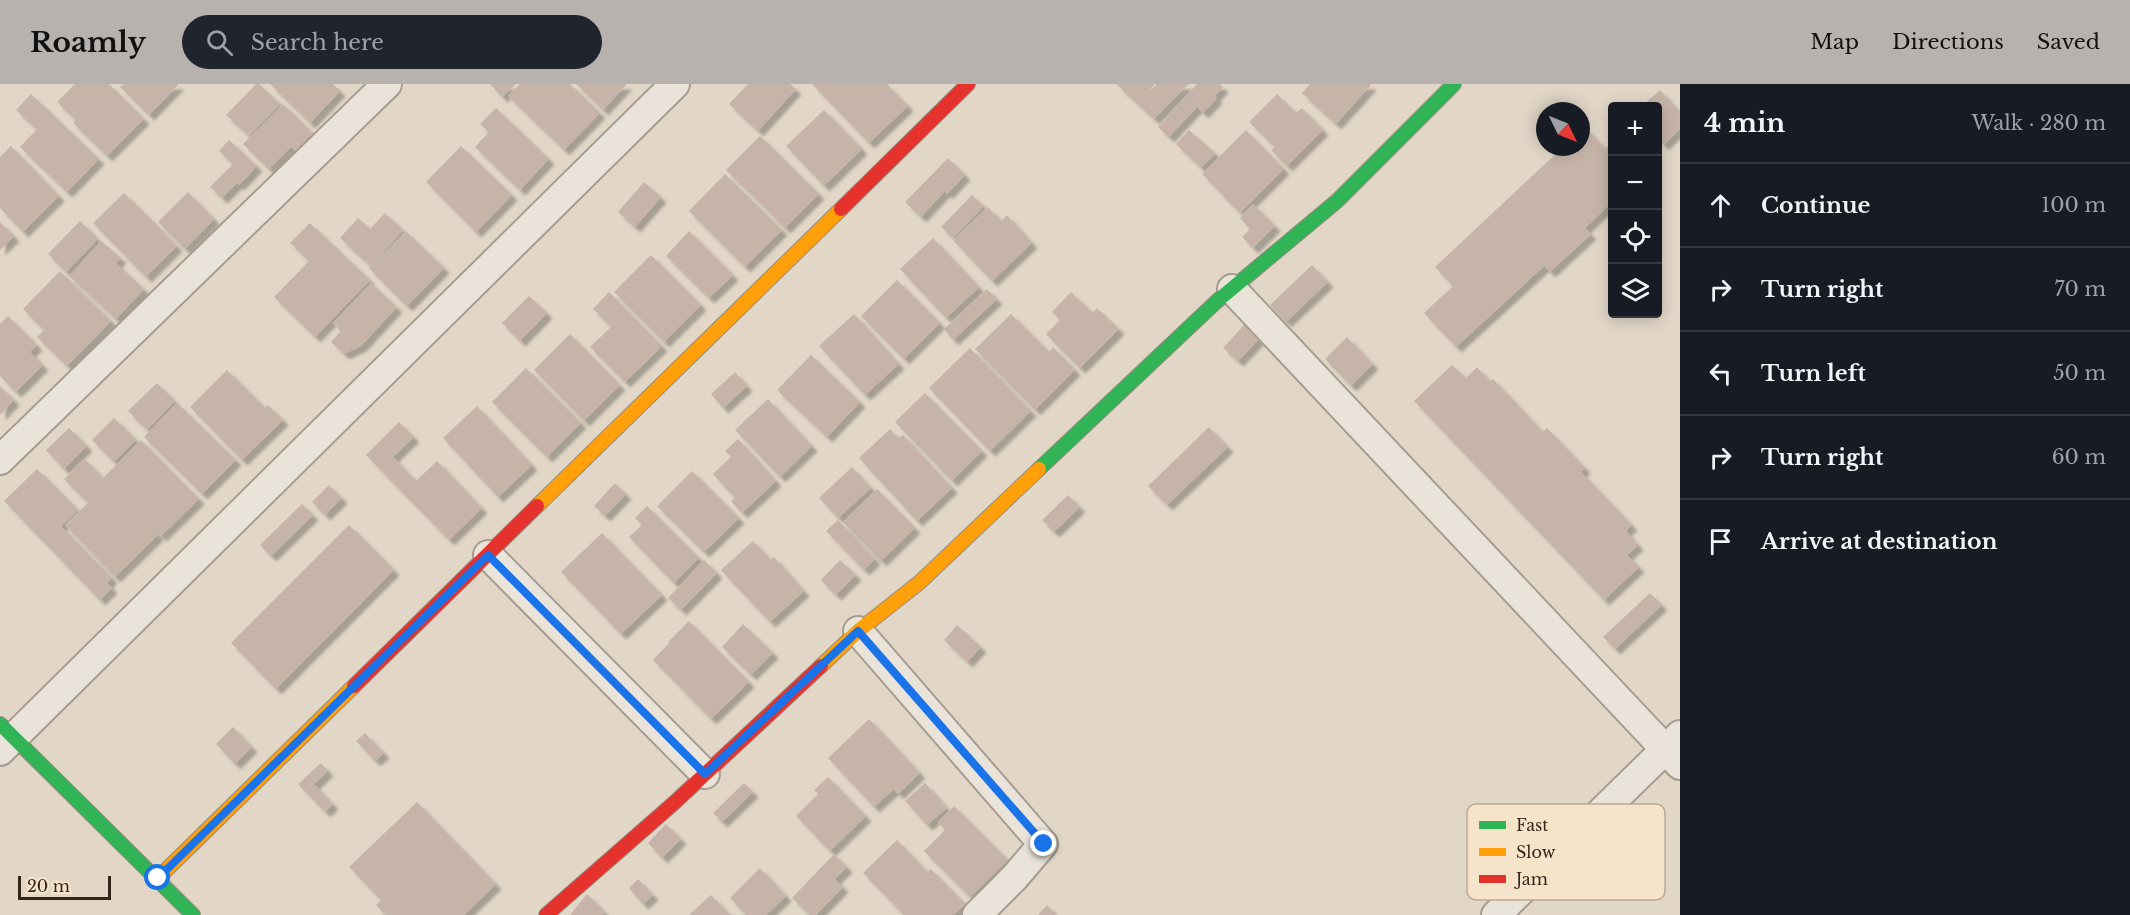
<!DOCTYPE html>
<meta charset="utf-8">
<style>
body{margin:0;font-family:"Libre Baskerville",serif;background:#20242c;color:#f1f3f6}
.controls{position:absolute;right:18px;top:18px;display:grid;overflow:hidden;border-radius:6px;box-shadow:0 3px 15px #0003}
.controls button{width:54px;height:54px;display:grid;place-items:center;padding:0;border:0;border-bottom:2px solid #363941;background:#171b24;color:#f1f3f6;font:30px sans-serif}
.compass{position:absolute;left:1536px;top:18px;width:54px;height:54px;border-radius:50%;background:#171b24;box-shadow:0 3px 15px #0003;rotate:133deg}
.scale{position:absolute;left:18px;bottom:15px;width:93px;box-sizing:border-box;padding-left:6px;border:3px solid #34241a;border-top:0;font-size:16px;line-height:21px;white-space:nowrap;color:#34241a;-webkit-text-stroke:4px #f6e4ca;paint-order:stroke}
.stop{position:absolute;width:18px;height:18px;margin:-14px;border:4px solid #1a73e8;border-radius:50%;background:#fff}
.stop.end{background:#1a73e8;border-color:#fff;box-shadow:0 2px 6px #0008}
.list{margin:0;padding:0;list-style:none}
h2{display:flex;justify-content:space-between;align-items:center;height:78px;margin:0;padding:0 24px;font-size:26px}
h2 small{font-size:20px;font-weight:400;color:#9ea1a6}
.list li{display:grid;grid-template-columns:39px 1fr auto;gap:18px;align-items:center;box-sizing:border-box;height:84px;padding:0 24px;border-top:2px solid #363941}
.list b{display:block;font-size:22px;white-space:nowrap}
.list em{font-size:20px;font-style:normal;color:#9ea1a6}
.icon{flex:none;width:33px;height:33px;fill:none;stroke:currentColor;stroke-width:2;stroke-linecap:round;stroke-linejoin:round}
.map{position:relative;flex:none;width:1680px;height:831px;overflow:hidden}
header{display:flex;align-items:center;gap:36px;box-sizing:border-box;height:84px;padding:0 30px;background:#b7b2ae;color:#111}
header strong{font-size:28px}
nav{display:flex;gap:33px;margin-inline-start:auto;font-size:21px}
.search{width:420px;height:54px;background:#20242c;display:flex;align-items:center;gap:15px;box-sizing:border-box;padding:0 21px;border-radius:33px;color:#9ea1a6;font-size:22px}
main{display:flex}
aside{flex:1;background:#171b24}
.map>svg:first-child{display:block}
.building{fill:#c6b4a8;filter:url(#shadow)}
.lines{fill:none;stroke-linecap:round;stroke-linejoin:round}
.street-casing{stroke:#a69c91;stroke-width:32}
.fast-casing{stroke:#968c81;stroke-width:16}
.slow-casing{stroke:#968c81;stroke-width:16}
.jam-casing{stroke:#968c81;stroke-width:16}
.street{stroke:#eae3d9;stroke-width:28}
.fast{stroke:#30b455;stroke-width:14}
.slow{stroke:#ff9f0a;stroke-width:14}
.jam{stroke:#e5322d;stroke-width:14}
.route{stroke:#1a73e8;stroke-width:8}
.key{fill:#f6e4ca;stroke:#bcaa95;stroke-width:1.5}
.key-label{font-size:16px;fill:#34241a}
</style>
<header>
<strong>Roamly</strong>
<div class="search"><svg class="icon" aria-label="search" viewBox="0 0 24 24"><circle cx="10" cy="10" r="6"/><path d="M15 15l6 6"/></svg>Search here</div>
<nav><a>Map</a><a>Directions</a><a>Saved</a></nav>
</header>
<main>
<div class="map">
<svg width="1680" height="831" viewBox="0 0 1680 831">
<defs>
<filter id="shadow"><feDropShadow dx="5.5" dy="5.5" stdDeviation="1.5" flood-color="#0004"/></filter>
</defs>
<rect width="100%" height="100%" fill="#e2d7c7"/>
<path class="building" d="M 75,0 L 109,0 L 144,35 L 107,72 L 73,39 L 76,36 L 57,18 Z
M 124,0 L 179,0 L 149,31 L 120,3 Z
M 256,0 L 259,0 L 280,20 L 249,52 L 226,31 Z
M 270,0 L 333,0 L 340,7 L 310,39 Z
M 490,0 L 516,0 L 502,13 Z
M 520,0 L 570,0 L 600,29 L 564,66 L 508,12 Z
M 576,0 L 627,0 L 603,26 Z
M 748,0 L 790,0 L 796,5 L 758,47 L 729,20 Z
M 812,0 L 887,0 L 908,22 L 869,59 Z
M 1116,0 L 1155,0 L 1143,13 L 1157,0 L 1189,0 L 1154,35 Z
M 1197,0 L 1220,0 L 1223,3 L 1215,12 L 1217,14 L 1203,29 L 1197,23 L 1169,53 L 1158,43 Z
M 1310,0 L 1370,0 L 1371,1 L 1336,40 L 1302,9 Z
M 1660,6 L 1680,28 L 1680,45 L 1663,61 L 1658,54 L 1658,22 L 1642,22 Z
M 31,10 L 99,75 L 67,108 L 20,63 L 37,45 L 16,26 Z
M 1277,10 L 1296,29 L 1302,24 L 1323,46 L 1287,82 L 1271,66 L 1275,63 L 1249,38 Z
M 283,20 L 313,49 L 295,67 L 291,63 L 269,85 L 243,60 Z
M 496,24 L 549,75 L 520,106 L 475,63 L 489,48 L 480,40 Z
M 824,26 L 862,65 L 824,102 L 786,62 Z
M 1585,43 L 1605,65 L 1612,58 L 1612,118 L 1585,144 L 1591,150 L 1550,188 L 1544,182 L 1456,263 L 1424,229 L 1453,202 L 1435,183 L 1563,63 L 1581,63 L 1581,47 Z
M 1189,46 L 1215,69 L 1201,84 L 1176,60 Z
M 1246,46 L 1284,85 L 1240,129 L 1202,90 Z
M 760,52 L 819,110 L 785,144 L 726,86 Z
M 229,56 L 257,82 L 239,101 L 237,99 L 222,114 L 210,103 L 233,80 L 219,67 Z
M 11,62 L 59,112 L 23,148 L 0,124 L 0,73 Z
M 461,62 L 512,111 L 476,148 L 426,98 Z
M 948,74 L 965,91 L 947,110 L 945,107 L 921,133 L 905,118 Z
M 725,90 L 782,146 L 745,183 L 689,127 Z
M 644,98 L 661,113 L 635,143 L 618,128 Z
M 188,108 L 214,135 L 185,165 L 158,138 Z
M 124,109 L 177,162 L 146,193 L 93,139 Z
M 972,111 L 984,122 L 953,154 L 941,143 Z
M 1253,120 L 1275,142 L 1253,164 L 1242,153 L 1250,145 L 1240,134 Z
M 988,123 L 1001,137 L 1007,131 L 1032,159 L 992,197 L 953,156 Z
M 385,129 L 403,146 L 371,182 L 340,154 L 358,134 L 370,145 Z
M 80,137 L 98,155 L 66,188 L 48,170 Z
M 0,138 L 14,152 L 0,166 Z
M 310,139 L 370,196 L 315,253 L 274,213 L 309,177 L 290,159 Z
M 406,147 L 444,184 L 407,222 L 369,184 Z
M 689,147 L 733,191 L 709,214 L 666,172 Z
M 933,154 L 979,203 L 946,234 L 900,185 Z
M 101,157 L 121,174 L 116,179 L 144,205 L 116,235 L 69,192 Z
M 651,171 L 701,221 L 664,258 L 614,208 Z
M 1312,181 L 1328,198 L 1286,238 L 1270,221 Z
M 60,187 L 111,237 L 67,282 L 37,253 L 44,246 L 23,225 Z
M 897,196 L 940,239 L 904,275 L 861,232 Z
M 371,199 L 397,223 L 361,262 L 344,270 L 331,258 L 341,247 L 333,239 Z
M 987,205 L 997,215 L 953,256 L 944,245 Z
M 609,208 L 662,262 L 625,298 L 590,263 L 611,243 L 593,225 Z
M 1071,208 L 1092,229 L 1097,224 L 1119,245 L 1080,284 L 1046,250 L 1060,236 L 1052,228 Z
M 529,212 L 547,229 L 520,257 L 502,239 Z
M 854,230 L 899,280 L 865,311 L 819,262 Z
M 1011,230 L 1049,268 L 1053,263 L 1075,286 L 1035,326 L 975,265 Z
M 8,232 L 37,261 L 30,268 L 43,281 L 16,308 L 0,292 L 0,240 Z
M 1244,241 L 1259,255 L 1238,277 L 1223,264 Z
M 570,250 L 620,301 L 584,337 L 534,286 Z
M 1347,253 L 1373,280 L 1351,302 L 1325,275 Z
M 970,264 L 1031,327 L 990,367 L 929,304 Z
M 811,271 L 860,318 L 827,353 L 777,306 Z
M 1452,281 L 1466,294 L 1477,283 L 1490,298 L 1493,295 L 1543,348 L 1547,344 L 1585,384 L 1581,388 L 1632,441 L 1626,447 L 1638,461 L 1627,471 L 1639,483 L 1604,516 L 1414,317 Z
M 526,284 L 581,339 L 547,373 L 492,318 Z
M 227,286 L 265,324 L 268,321 L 283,336 L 242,376 L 190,323 Z
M 735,288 L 747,302 L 723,324 L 711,310 Z
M 157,299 L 175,317 L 147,346 L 128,327 Z
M 0,302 L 14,316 L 0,331 Z
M 925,309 L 982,367 L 952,397 L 895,338 Z
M 768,315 L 812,362 L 780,393 L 735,346 Z
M 177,319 L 236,376 L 202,410 L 144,353 Z
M 477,322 L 532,381 L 498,413 L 443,354 Z
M 114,334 L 136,356 L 114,378 L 92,356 Z
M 399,338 L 414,353 L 393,373 L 416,397 L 437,377 L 482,424 L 449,456 L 366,371 Z
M 1209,343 L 1228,363 L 1167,421 L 1148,402 Z
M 69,344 L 87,362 L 64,385 L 46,366 Z
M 890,345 L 898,354 L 903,351 L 952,404 L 917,437 L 859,374 Z
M 738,355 L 776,397 L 742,429 L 731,417 L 735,414 L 713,390 L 731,373 L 725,367 Z
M 141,356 L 199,415 L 161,452 L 125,416 L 158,451 L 115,493 L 65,441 L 88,419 L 64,395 L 85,375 L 103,394 Z
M 852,383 L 871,404 L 838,434 L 819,414 Z
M 37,385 L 78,426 L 61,442 L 112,494 L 107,499 L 112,504 L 100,516 L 4,417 Z
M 692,387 L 739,434 L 704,468 L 657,422 Z
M 615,399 L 626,410 L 605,432 L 594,422 Z
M 329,401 L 342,414 L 325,431 L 312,418 Z
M 877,405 L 915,444 L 881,477 L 843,438 Z
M 1068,411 L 1080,423 L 1054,448 L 1042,436 Z
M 302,420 L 313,431 L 271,472 L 260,461 Z
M 647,422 L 699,474 L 674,499 L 629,453 L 642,441 L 635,434 Z
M 838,436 L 875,475 L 864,486 L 826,447 Z
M 349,441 L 394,486 L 276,605 L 231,559 Z
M 602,449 L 662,511 L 621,550 L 561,488 Z
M 753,457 L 771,476 L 774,473 L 804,507 L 770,538 L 721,486 Z
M 704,476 L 717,489 L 681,526 L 668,514 Z
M 840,476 L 856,491 L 836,511 L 821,496 Z
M 1650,509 L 1662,521 L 1615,565 L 1603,553 Z
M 689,537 L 749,598 L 711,635 L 653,576 L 669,559 L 668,558 Z
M 743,540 L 773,569 L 751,591 L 722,563 Z
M 957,541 L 981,563 L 967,578 L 944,556 Z
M 869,635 L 920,689 L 898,710 L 894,705 L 874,723 L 828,674 Z
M 233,643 L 252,663 L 235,680 L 216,660 Z
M 365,649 L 384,669 L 375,677 L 356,657 Z
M 321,679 L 328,687 L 314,700 L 333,720 L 325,728 L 298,700 Z
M 828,693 L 866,732 L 830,767 L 796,732 L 818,710 L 814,706 Z
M 744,699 L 753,708 L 722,738 L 713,729 Z
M 925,699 L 947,724 L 927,741 L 905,717 Z
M 417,718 L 496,800 L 464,831 L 386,831 L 376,821 L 381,816 L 349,783 Z
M 954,722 L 1008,776 L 970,813 L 924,767 L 945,746 L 938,738 Z
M 666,740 L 681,755 L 662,774 L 648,759 Z
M 897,756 L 927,788 L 931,785 L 965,820 L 953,831 L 904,831 L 863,789 Z
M 834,770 L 847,783 L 835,795 L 843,803 L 816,831 L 810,831 L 792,814 Z
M 760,784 L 786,812 L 766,831 L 746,831 L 730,814 Z
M 638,795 L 653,811 L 643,820 L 629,804 Z
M 587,810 L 605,828 L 602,831 L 570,831 Z
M 711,811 L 730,831 L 689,831 Z
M 1047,821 L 1057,831 L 1038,831 Z"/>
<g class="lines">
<defs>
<path id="street" d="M 1232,205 L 1680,681
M 0,376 L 387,0
M 488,471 L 705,690
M 858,547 L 1043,760 L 1014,794 L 977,831
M 0,667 L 675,0
M 1496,831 L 1680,651"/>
<path id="fast" d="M 1039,385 L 1216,218 L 1337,117 L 1454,0
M 0,640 L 193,831"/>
<path id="slow" d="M 537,422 L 841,125
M 821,582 L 858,547 L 920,498 L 1039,385
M 158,794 L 354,602"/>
<path id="jam" d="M 841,125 L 968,0
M 354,602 L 537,422
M 546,831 L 674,719 L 821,582"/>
</defs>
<use href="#street" class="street-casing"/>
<use href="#fast" class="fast-casing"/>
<use href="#slow" class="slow-casing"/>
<use href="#jam" class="jam-casing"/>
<use href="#street" class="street"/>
<use href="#fast" class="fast"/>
<use href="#slow" class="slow"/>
<use href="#jam" class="jam"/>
</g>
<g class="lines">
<path class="route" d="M 158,794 L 488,471 L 705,690 L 858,547 L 1044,760"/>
</g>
<rect x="1467" y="720" width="198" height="96" rx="9" class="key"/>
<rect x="1479" y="737" width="27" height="8" fill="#30b455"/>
<rect x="1479" y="764" width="27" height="8" fill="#ff9f0a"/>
<rect x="1479" y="791" width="27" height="8" fill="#e5322d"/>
<g class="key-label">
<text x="1516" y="747">Fast</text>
<text x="1516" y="774">Slow</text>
<text x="1516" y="801">Jam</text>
</g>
</svg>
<div class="controls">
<button>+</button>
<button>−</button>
<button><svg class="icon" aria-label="locate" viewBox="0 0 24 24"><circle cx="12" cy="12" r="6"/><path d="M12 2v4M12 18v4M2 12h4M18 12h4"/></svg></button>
<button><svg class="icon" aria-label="layers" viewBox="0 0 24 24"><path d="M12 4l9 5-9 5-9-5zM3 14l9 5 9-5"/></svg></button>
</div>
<svg class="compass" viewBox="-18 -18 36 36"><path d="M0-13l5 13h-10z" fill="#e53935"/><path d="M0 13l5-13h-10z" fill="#9ea1a6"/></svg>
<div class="scale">20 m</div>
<div class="stop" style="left:158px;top:794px"></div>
<div class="stop end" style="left:1044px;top:760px"></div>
</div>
<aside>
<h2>4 min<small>Walk · 280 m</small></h2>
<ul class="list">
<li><svg class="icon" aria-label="ahead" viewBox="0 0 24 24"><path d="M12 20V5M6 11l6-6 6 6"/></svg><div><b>Continue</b></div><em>100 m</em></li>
<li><svg class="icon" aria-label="right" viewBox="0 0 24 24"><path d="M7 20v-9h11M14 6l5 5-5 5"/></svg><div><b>Turn right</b></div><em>70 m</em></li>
<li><svg class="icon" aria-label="left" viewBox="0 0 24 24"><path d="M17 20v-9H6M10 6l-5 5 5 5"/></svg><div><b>Turn left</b></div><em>50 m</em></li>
<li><svg class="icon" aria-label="right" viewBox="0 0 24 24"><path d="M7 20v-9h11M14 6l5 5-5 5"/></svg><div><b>Turn right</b></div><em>60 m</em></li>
<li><svg class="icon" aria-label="arrive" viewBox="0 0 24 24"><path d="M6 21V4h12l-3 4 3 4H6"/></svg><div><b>Arrive at destination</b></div></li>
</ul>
</aside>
</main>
